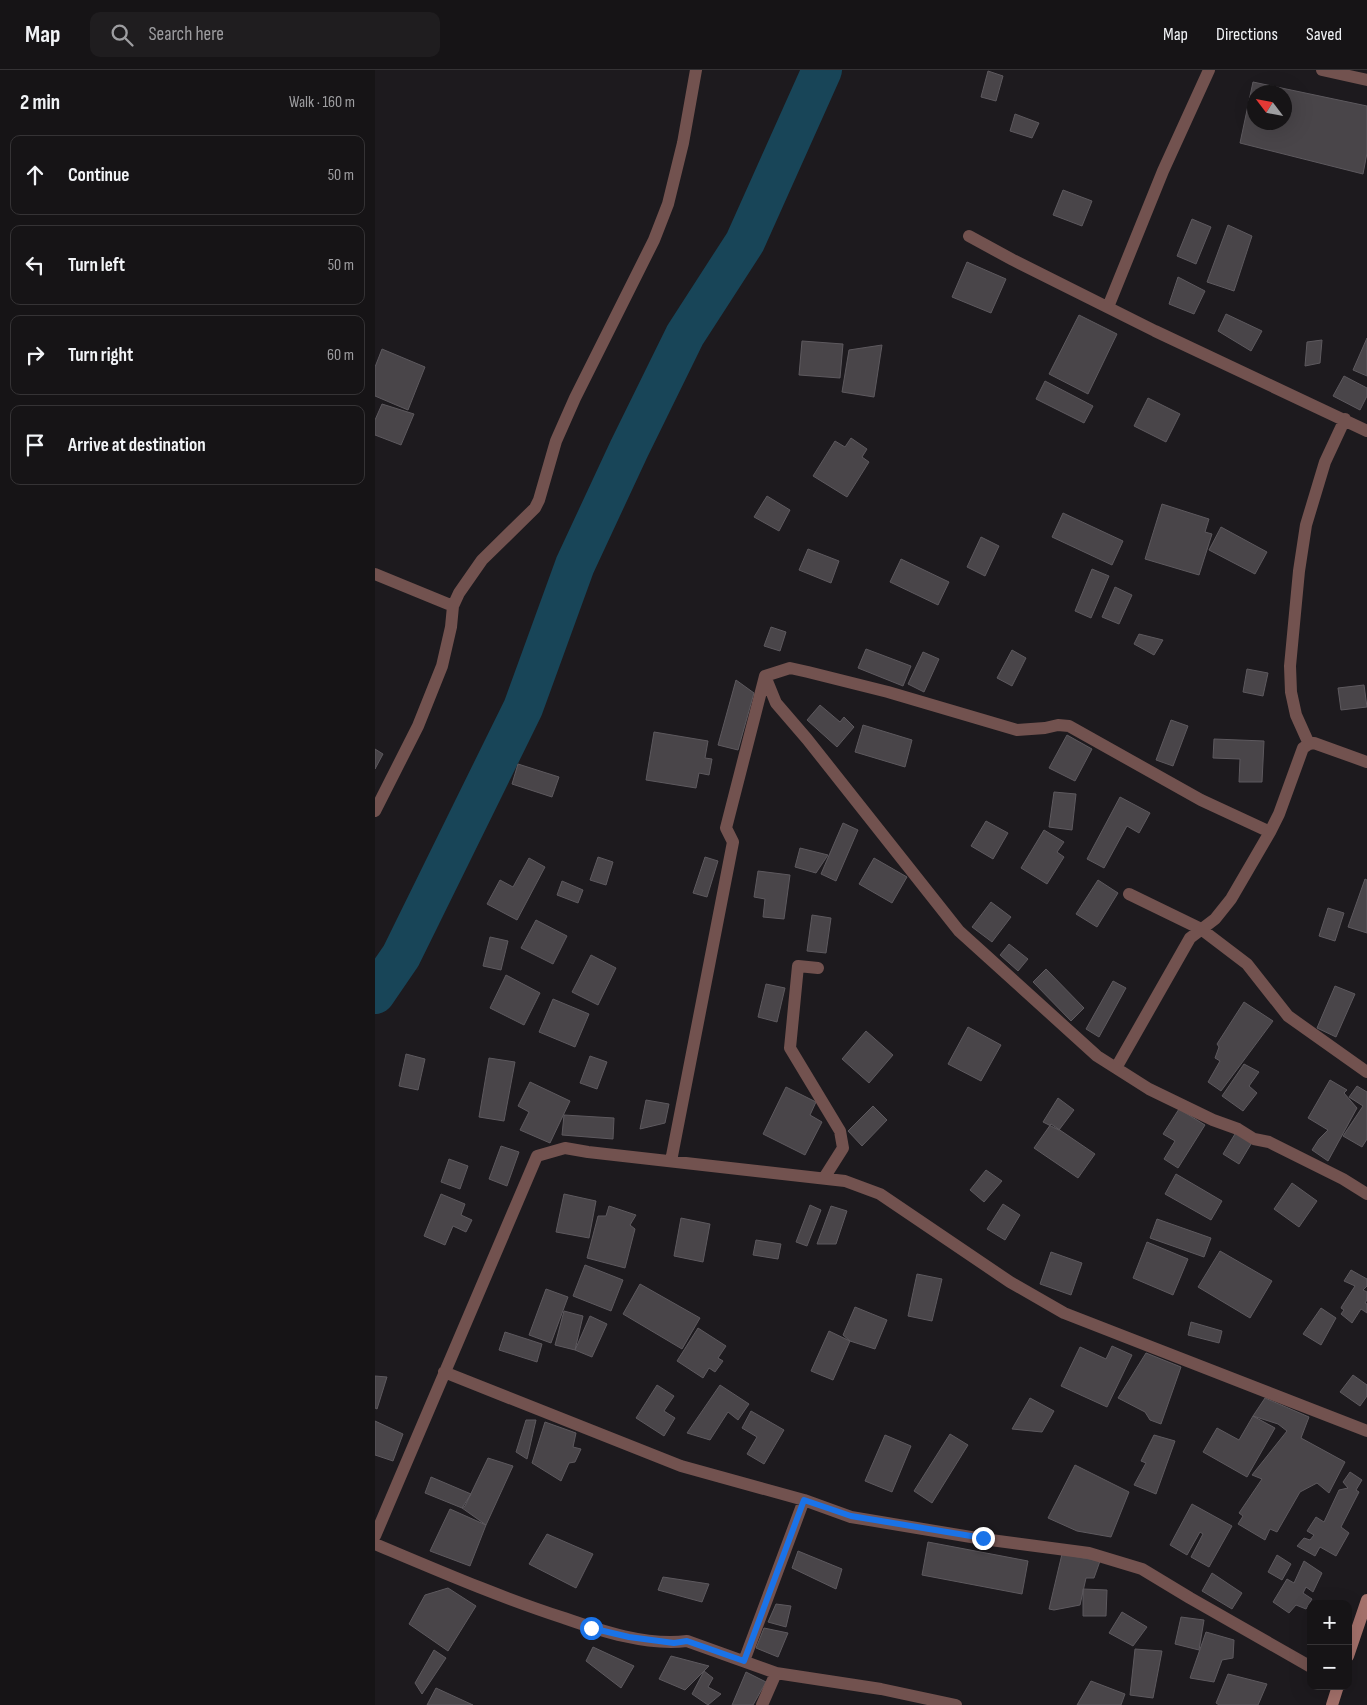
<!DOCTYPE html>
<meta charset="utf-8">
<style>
body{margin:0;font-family:"Sofia Sans Condensed",sans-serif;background:#1f1d1f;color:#f1f3f6}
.controls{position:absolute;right:15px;bottom:15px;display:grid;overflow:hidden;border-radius:10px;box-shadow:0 5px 20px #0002}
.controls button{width:45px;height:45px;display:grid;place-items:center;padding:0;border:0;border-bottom:1px solid #353335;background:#161416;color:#f1f3f6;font:25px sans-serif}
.compass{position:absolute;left:872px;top:15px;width:45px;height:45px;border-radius:50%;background:#161416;box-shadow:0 5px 20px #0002;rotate:302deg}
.stop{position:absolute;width:15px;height:15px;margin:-11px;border:4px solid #1a73e8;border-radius:50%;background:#fff}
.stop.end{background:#1a73e8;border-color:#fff;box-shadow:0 1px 5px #0008}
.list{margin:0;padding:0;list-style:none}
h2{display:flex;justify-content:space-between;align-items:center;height:65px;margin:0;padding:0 20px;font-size:21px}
h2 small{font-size:16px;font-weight:400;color:#9e9ea1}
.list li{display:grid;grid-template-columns:32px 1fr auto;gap:15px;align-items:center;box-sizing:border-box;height:80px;margin:0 10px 10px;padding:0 10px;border:1px solid #353335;border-radius:10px}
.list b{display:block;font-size:19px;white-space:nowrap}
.list em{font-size:16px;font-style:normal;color:#9e9ea1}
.icon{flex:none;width:28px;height:28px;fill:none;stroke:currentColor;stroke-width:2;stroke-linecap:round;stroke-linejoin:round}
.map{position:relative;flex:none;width:992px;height:1635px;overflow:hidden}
header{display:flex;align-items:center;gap:30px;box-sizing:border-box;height:70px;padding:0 25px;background:#161416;border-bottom:1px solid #353335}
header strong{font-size:24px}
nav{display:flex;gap:28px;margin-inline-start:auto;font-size:18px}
.search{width:350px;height:45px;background:#1f1d1f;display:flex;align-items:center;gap:12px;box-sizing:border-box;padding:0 18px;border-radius:10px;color:#9e9ea1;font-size:19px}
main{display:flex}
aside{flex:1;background:#161416}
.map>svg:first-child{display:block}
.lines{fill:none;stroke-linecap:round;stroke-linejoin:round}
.river{stroke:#184558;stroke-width:40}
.building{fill:#494549;stroke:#5d595e;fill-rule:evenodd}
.street{stroke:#72524f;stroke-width:12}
.secondary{stroke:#a4716b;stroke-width:12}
.route{stroke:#1a73e8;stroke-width:6}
</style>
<header>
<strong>Map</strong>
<div class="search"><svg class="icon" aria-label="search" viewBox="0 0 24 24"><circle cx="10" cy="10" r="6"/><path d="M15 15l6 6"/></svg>Search here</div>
<nav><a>Map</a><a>Directions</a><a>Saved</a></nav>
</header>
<main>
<aside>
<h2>2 min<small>Walk · 160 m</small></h2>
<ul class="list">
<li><svg class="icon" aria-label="ahead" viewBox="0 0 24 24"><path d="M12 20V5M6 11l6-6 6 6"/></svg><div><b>Continue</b></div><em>50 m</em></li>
<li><svg class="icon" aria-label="left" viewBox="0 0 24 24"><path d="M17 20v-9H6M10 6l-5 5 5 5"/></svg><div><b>Turn left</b></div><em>50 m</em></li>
<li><svg class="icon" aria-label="right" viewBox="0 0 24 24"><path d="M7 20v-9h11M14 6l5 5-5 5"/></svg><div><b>Turn right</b></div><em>60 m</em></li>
<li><svg class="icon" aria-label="arrive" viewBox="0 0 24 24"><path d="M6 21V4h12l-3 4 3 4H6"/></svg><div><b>Arrive at destination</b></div></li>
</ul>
</aside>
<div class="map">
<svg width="992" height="1635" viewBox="0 0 992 1635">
<rect width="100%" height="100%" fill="#1d1a1e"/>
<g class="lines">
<path class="river" d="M 0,924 L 26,886 L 148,638 L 200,495 L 254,379 L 310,265 L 370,172 L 447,0"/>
</g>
<path class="building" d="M 613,1 L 628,6 L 621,31 L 606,27 Z
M 878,12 L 992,36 L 992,83 L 988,104 L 865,73 ZM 879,22 L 909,22 L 909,52 L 879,52 Z
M 640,44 L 664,53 L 657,68 L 635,61 Z
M 688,120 L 717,131 L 707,156 L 678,145 Z
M 817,149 L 836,157 L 821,194 L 802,186 Z
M 853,155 L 877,166 L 859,221 L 832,212 Z
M 592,192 L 631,209 L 616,243 L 577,227 Z
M 803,207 L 830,221 L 819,244 L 794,234 Z
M 851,244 L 887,261 L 876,281 L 843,261 Z
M 704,245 L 742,264 L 713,324 L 674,304 Z
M 992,268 L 992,306 L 978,300 Z
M 947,270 L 945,293 L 930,296 L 932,272 Z
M 427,271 L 468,274 L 465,308 L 424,305 Z
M 507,275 L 499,327 L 467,322 L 474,280 Z
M 7,279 L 50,297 L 33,340 L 0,326 L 0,297 Z
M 969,306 L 992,318 L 992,326 L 985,340 L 958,326 Z
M 670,311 L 718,336 L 709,353 L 661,329 Z
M 773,328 L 805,344 L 791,372 L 759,356 Z
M 7,334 L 39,344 L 26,375 L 0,365 L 0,350 Z
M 476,368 L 492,379 L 487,387 L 494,392 L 472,427 L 438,406 L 460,371 L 470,377 Z
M 392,426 L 415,440 L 404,461 L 379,447 Z
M 787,434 L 834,449 L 830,462 L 837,464 L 824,505 L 770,489 Z
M 688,443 L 748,471 L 737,495 L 677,467 Z
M 846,457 L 892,482 L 880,504 L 834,480 Z
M 606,467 L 624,476 L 610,506 L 592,497 Z
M 433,479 L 464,491 L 456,513 L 424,500 Z
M 526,489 L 574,512 L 563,535 L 515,512 Z
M 717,499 L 734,506 L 716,548 L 700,541 Z
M 740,517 L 757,525 L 744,554 L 727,547 Z
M 396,557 L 411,562 L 405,581 L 389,576 Z
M 764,564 L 788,570 L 779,585 L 759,574 Z
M 491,579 L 536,596 L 528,616 L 483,598 Z
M 637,580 L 651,588 L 637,616 L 622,608 Z
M 548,582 L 564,589 L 549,622 L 533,614 Z
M 872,599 L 893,603 L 888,626 L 868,622 Z
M 361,610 L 379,623 L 363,680 L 343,675 Z
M 989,615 L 992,637 L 966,640 L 963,618 Z
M 445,635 L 465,652 L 469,647 L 479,657 L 462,677 L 432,650 Z
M 796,650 L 813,656 L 798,696 L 781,690 Z
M 488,655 L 537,670 L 530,697 L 480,682 Z
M 279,662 L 333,671 L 330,688 L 337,689 L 334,705 L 324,703 L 321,718 L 271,710 Z
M 692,665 L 717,679 L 700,711 L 674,698 Z
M 839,669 L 889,671 L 887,712 L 864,712 L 865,689 L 838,688 Z
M 0,679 L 8,684 L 0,699 Z
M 143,694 L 184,707 L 177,727 L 137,714 Z
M 679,722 L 701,724 L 697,760 L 674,757 Z
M 745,727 L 775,743 L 764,763 L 752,756 L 729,798 L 712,789 Z
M 611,751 L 633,763 L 618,789 L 596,776 Z
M 468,753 L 483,760 L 461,811 L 446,804 Z
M 669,760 L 689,772 L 682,782 L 689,787 L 672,814 L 646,798 Z
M 425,778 L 453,785 L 441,803 L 420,797 Z
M 223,787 L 238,792 L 231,815 L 215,810 Z
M 330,787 L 343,791 L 332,827 L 318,823 Z
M 154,788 L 170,797 L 142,850 L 112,834 L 125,810 L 138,817 Z
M 499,788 L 532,807 L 517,833 L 484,814 Z
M 383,801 L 415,805 L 409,849 L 388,847 L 390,829 L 379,827 Z
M 990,809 L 992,810 L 992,863 L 973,857 Z
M 723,810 L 743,823 L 722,857 L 701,844 Z
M 187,811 L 208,820 L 203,833 L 182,825 Z
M 616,832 L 636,847 L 617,872 L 597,857 Z
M 953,838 L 969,843 L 960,871 L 944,866 Z
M 437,845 L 456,848 L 451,883 L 432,881 Z
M 161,850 L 192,866 L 178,894 L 146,878 Z
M 115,867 L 133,871 L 126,900 L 108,896 Z
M 634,874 L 653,889 L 643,901 L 625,885 Z
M 216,885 L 241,898 L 223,935 L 197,922 Z
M 671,899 L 709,938 L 696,951 L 658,912 Z
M 131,905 L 165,923 L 149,955 L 115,938 Z
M 738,911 L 751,918 L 724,967 L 711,959 Z
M 391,914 L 410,918 L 402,952 L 383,947 Z
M 960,916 L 980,924 L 961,967 L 942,958 Z
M 178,929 L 214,944 L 200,977 L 164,962 Z
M 869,932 L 898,951 L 846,1021 L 833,1012 L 845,991 L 840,988 L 844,977 L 842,974 Z
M 593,957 L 626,975 L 606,1011 L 573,994 Z
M 491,961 L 518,985 L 494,1013 L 467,989 Z
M 31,984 L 50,989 L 43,1020 L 24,1016 Z
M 215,986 L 232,992 L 222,1019 L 205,1013 Z
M 114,988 L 140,992 L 129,1051 L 104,1047 Z
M 869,994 L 884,1002 L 874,1016 L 882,1023 L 868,1041 L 847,1026 Z
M 955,1010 L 972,1020 L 969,1023 L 982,1038 L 953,1091 L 937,1080 L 944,1069 L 953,1060 L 933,1048 Z
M 155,1012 L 195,1031 L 175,1073 L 145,1060 L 154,1042 L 143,1036 Z
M 982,1016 L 992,1022 L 992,1069 L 987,1077 L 968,1066 L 988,1036 L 974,1027 Z
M 411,1017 L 441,1032 L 435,1045 L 447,1052 L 430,1085 L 388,1064 Z
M 683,1028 L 699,1040 L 684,1060 L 668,1052 Z
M 271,1030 L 294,1034 L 290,1053 L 265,1059 Z
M 498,1036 L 512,1050 L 487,1076 L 473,1061 Z
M 804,1039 L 830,1055 L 803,1098 L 789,1089 L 800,1071 L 788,1064 Z
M 189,1045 L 239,1048 L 238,1069 L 187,1065 Z
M 676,1054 L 720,1084 L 703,1108 L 659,1078 Z
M 863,1059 L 879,1069 L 864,1094 L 848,1084 Z
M 126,1076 L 144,1082 L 132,1116 L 114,1109 Z
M 74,1089 L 93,1096 L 85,1119 L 66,1112 Z
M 611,1100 L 627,1111 L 609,1132 L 595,1120 Z
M 801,1104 L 847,1131 L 836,1150 L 790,1124 Z
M 917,1113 L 942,1131 L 924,1157 L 899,1139 Z
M 66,1124 L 90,1134 L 86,1145 L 97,1150 L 91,1162 L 78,1156 L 70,1175 L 49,1166 Z
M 189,1124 L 221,1131 L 214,1168 L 181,1162 Z
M 628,1134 L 645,1145 L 630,1170 L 612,1159 Z
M 435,1135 L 446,1140 L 432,1176 L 421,1172 Z
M 234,1136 L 261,1145 L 255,1155 L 260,1159 L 250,1198 L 212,1188 L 223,1146 L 231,1146 Z
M 456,1136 L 472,1141 L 461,1174 L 442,1174 Z
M 306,1148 L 335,1154 L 328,1192 L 299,1186 Z
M 782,1149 L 836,1168 L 829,1187 L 775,1168 Z
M 381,1170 L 406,1174 L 403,1189 L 378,1185 Z
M 772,1172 L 813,1189 L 798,1225 L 758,1208 Z
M 845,1181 L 897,1211 L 875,1248 L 823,1217 Z
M 676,1182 L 707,1193 L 696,1225 L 665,1214 Z
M 210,1195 L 248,1210 L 236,1241 L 198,1226 Z
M 976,1200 L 992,1209 L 992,1216 L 988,1220 L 992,1222 L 992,1230 L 990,1233 L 992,1234 L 992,1243 L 986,1239 L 977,1253 L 966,1244 L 969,1240 L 966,1238 L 967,1236 L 980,1216 L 969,1211 Z
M 542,1204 L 567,1209 L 557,1251 L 533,1246 Z
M 265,1214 L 325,1248 L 307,1279 L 248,1244 Z
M 171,1219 L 193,1227 L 176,1273 L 154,1265 Z
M 480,1237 L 512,1250 L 500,1279 L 475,1271 L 468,1265 Z
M 946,1238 L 961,1248 L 946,1275 L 928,1264 Z
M 189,1241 L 208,1246 L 200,1280 L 180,1275 Z
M 215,1246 L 232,1254 L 217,1287 L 200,1280 Z
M 816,1252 L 847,1261 L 844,1273 L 813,1265 Z
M 323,1258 L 351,1276 L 343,1288 L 348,1291 L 340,1302 L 334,1298 L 328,1308 L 302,1291 Z
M 454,1261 L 475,1271 L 458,1310 L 436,1301 Z
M 130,1262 L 167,1274 L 162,1292 L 124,1280 Z
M 737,1276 L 757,1285 L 732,1337 L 686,1316 L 705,1277 L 731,1289 Z
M 771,1283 L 806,1297 L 786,1354 L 775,1350 L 770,1342 L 743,1328 Z
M 978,1305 L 992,1315 L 992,1326 L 985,1336 L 965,1322 Z
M 0,1306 L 12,1307 L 2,1339 L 0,1338 Z
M 282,1315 L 299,1326 L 289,1341 L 300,1348 L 289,1366 L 261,1348 Z
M 345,1315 L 374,1334 L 363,1350 L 353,1342 L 335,1370 L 312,1363 Z
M 655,1328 L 679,1341 L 667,1362 L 637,1359 Z
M 890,1328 L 934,1347 L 926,1368 L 970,1392 L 954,1423 L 942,1413 L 925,1422 L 902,1462 L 895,1459 L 890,1470 L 863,1454 L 868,1446 L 864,1443 L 887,1409 L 877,1405 L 912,1361 L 903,1354 L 878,1346 Z
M 376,1341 L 409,1360 L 389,1394 L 372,1384 L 382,1367 L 367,1358 Z
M 878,1346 L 900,1358 L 872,1407 L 828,1382 L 842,1358 L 864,1370 Z
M 151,1350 L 161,1350 L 152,1389 L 141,1382 Z
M 0,1351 L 28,1364 L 18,1391 L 0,1385 Z
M 170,1352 L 201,1363 L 198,1377 L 206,1379 L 200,1392 L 194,1393 L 186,1411 L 157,1393 Z
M 575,1364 L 593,1375 L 557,1433 L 539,1421 Z
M 510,1365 L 536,1376 L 517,1422 L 490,1411 Z
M 779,1365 L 800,1371 L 781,1424 L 759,1415 L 771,1393 L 766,1391 Z
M 113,1388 L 138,1396 L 111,1455 L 87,1438 L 90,1436 Z
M 700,1395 L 754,1422 L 736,1467 L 702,1461 L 673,1448 Z
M 975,1402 L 987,1410 L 981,1420 L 984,1422 L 966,1457 L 974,1463 L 961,1486 L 945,1477 L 940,1486 L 922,1476 L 929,1468 L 935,1470 L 939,1465 L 932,1461 L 941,1447 L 949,1452 L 964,1420 L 973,1418 L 968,1412 Z
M 56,1407 L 96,1424 L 87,1438 L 50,1423 Z
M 817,1434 L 857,1456 L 834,1497 L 816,1487 L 828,1464 L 825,1462 L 812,1485 L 795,1475 Z
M 75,1439 L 111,1455 L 95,1496 L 55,1481 Z
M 172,1464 L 218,1484 L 201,1518 L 154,1494 Z
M 553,1472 L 653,1491 L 647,1524 L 547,1505 Z
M 423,1481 L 467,1499 L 461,1519 L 417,1498 Z
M 687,1484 L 725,1491 L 719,1508 L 711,1508 L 705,1535 L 679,1540 L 674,1539 Z
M 902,1485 L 916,1494 L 907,1510 L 893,1502 Z
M 929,1491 L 947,1503 L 938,1522 L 931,1517 L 928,1523 L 937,1529 L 931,1539 L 921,1535 L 914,1543 L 898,1532 L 912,1509 L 919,1513 Z
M 837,1503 L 867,1523 L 857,1539 L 827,1521 Z
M 288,1507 L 334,1514 L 327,1532 L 283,1520 Z
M 73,1518 L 101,1536 L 73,1581 L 34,1554 L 50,1525 Z
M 708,1519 L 732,1520 L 731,1546 L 708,1546 Z
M 401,1534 L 416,1536 L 411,1557 L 393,1552 Z
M 747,1542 L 772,1557 L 758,1576 L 734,1563 Z
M 806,1547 L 829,1550 L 824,1580 L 800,1574 Z
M 389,1558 L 413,1563 L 403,1587 L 381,1578 Z
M 831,1562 L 859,1570 L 858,1588 L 847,1590 L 839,1612 L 815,1608 Z
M 218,1577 L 259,1596 L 246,1618 L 211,1591 Z
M 760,1579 L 787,1581 L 778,1628 L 755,1625 Z
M 59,1580 L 71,1588 L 47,1624 L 40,1613 Z
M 296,1586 L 334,1596 L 310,1620 L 284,1609 Z
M 329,1601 L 338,1608 L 333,1617 L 346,1624 L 333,1635 L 317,1624 Z
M 371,1602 L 391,1612 L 378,1635 L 357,1635 Z
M 853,1604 L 892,1614 L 883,1635 L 844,1635 L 841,1633 Z
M 716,1611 L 750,1624 L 746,1635 L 702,1635 Z
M 61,1618 L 98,1635 L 52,1635 Z"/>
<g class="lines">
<path class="street" d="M 947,0 L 992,10
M 594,166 L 638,190 L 780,261 L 992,361
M 733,237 L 788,101 L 834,0
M 0,504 L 78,536
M 390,606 L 401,633 L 432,669 L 584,861 L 722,986 L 774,1019 L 838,1050 L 863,1059 L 879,1069 L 894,1072 L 968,1109 L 992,1124
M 390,606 L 415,598 L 433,602 L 513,622 L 642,660 L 670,658 L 683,655 L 694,656 L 826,730 L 895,762
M 934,674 L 921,645 L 916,622 L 915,596 L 924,501 L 931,455 L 950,392 L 970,349
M 0,741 L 43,656 L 67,596 L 76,557 L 78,536 L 84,523 L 107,490 L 160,438 L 164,430 L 181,371 L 200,328 L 279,170 L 293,134 L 308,73 L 321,0
M 754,824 L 826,859 L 872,894 L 913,946 L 992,1002
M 443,898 L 423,896 L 415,978 L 465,1061 L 468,1078 L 449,1108
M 741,998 L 815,868 L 840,849 L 856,829 L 895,762 L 904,744 L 928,678 L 934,674 L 939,673 L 992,692
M 296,1091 L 358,772 L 351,758 L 390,606
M 69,1302 L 306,1396 L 429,1430 L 476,1447 L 608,1469 L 714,1483 L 767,1499 L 815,1528 L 936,1597
M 0,1466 L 162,1086 L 190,1078 L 213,1082 L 470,1111 L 505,1124 L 635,1212 L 689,1243 L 992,1361
M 0,1474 C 62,1500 124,1527 189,1548 C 226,1561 272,1576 312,1571 L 401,1603 L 506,1619 L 581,1635
M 369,1591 L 429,1430
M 387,1635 L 401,1603"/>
<path class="secondary" d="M 973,1586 L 992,1530
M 957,1635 L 963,1616"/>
</g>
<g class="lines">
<path class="route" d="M 216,1558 L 254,1567 L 299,1573 L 312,1571 L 369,1591 L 429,1430 L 476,1446 L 608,1468"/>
</g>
</svg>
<div class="controls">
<button>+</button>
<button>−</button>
</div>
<svg class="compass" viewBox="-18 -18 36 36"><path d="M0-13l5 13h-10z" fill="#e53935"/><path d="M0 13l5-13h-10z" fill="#9e9ea1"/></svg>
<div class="stop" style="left:216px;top:1558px"></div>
<div class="stop end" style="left:608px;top:1468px"></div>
</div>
</main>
